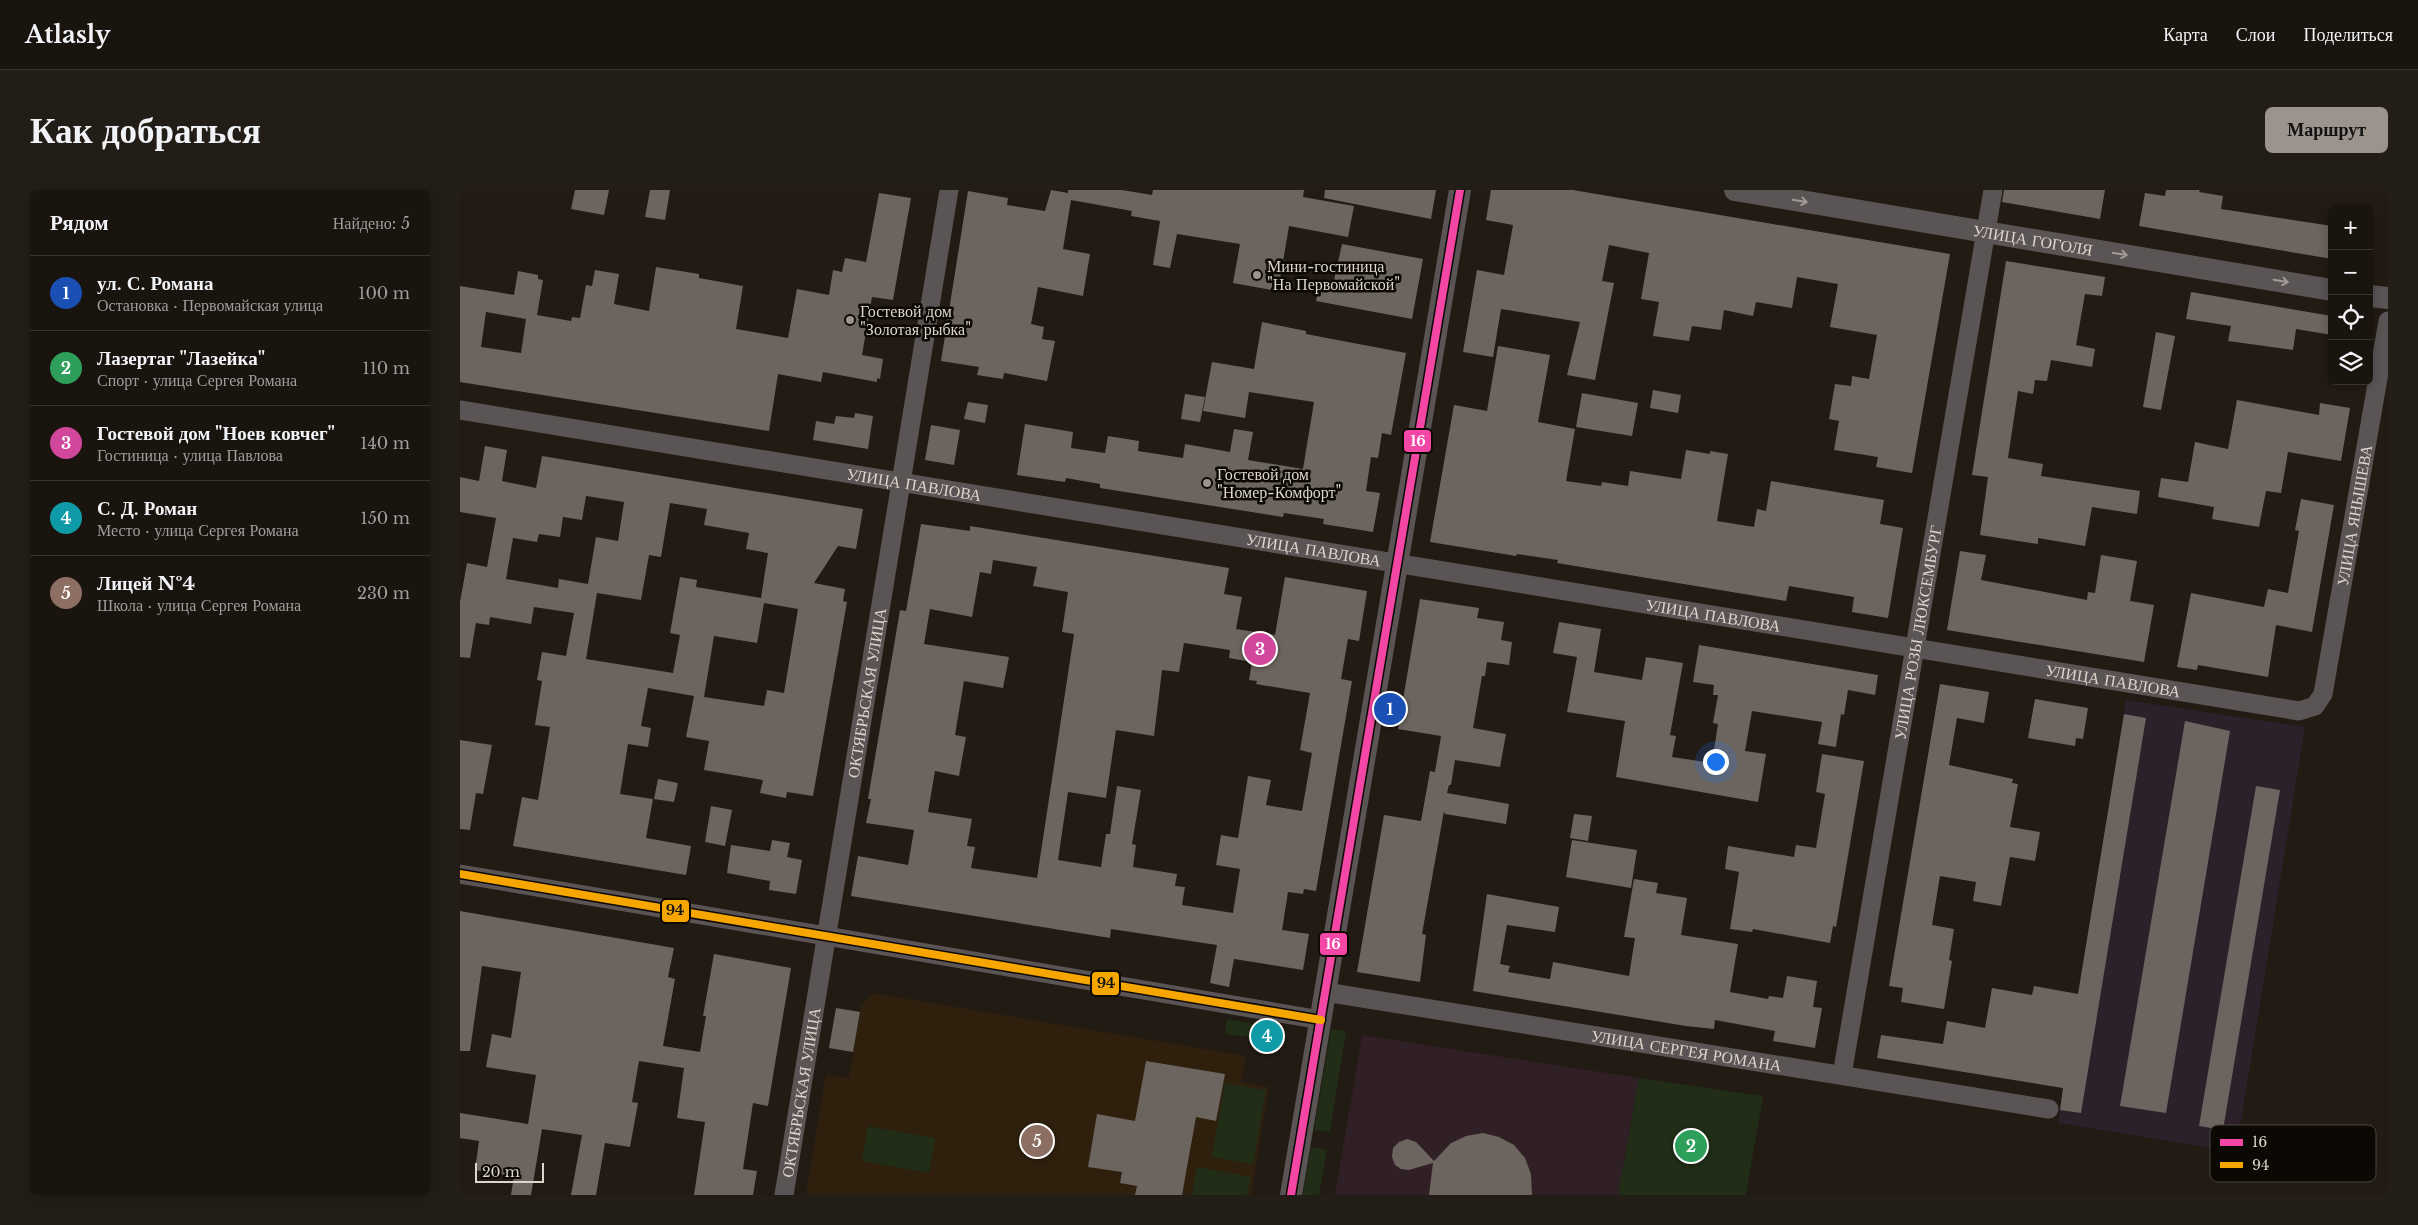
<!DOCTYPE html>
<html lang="ru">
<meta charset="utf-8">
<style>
body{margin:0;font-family:"Libre Baskerville",serif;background:#231d18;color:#f1f3f6}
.controls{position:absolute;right:15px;top:15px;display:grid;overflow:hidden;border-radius:8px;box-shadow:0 2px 12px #0003}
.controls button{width:45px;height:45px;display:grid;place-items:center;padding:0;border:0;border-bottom:1px solid #38332f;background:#1a140f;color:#f1f3f6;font:25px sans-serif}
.scale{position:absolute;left:15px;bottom:12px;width:69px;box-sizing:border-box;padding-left:5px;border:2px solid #ddd5cc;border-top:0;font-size:14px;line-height:18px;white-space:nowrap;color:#ddd5cc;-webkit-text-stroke:4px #0c0803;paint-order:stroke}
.you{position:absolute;left:1255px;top:571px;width:18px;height:18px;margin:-12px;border:4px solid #fff;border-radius:50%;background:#1a73e8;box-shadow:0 0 0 8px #1a73e833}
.badge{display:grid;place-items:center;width:32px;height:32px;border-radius:50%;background:#9c948c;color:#fff;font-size:16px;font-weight:700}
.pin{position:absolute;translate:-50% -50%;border:2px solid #fff;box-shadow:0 1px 5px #0006}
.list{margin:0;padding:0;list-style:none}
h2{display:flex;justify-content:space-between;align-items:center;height:65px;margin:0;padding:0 20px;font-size:21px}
h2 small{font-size:16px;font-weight:400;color:#9f9e9e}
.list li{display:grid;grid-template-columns:32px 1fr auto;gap:15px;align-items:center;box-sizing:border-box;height:75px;padding:0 20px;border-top:1px solid #38332f}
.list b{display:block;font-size:19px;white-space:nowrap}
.list p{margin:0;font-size:16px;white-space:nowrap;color:#9f9e9e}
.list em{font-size:16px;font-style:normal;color:#9f9e9e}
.icon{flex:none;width:28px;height:28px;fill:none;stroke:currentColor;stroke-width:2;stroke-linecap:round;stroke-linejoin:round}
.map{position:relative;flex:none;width:1928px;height:1005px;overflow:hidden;border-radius:8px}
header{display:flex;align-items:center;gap:30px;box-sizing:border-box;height:70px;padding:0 25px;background:#1a140f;border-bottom:1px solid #38332f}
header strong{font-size:24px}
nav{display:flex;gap:28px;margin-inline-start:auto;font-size:18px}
.intro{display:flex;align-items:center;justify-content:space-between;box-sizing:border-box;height:120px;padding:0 30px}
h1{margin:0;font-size:35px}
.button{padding:12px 22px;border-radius:8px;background:#9c948c;color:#111;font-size:18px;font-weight:700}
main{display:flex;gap:30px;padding:0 30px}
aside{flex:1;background:#1a140f;border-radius:8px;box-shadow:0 2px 12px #0003}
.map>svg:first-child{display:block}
.commercial{fill:#301f24}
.industrial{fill:#2c202b}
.built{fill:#2f200e}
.green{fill:#212d16}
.building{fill:#6c655f;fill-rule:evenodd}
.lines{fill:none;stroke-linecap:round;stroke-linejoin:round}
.minor{stroke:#5a5454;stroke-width:19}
.tertiary{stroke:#5a5454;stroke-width:22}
.bus-1-casing{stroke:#0c0803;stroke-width:11}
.bus-2-casing{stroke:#0c0803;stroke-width:11}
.bus-1{stroke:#f346a5;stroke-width:8}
.bus-2{stroke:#f7a600;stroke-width:8}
.oneway{stroke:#a29b96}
.poi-dot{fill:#9c948c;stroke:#0c0803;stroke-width:2}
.labels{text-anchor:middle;stroke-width:5;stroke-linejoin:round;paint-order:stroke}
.street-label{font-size:16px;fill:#ddd5cc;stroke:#0c0803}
.poi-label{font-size:16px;fill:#ddd5cc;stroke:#0c0803;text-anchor:start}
.key{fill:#0c0803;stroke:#4b463f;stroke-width:1}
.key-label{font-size:14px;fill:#ddd5cc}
.line-badge{stroke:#0c0803;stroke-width:2}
.badge-label{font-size:14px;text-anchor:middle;font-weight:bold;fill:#fff}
.pale-badge-label{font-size:14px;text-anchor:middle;font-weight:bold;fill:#111}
</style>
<header>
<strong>Atlasly</strong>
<nav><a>Карта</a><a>Слои</a><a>Поделиться</a></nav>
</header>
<div class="intro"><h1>Как добраться</h1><a class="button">Маршрут</a></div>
<main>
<aside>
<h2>Рядом<small>Найдено: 5</small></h2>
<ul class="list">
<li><span class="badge" style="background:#1a4fb4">1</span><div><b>ул. С. Романа</b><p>Остановка · Первомайская улица</p></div><em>100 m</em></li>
<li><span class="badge" style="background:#2e9e5b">2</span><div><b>Лазертаг &quot;Лазейка&quot;</b><p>Спорт · улица Сергея Романа</p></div><em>110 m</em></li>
<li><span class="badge" style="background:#d1479c">3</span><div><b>Гостевой дом &quot;Ноев ковчег&quot;</b><p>Гостиница · улица Павлова</p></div><em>140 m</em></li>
<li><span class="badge" style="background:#0f9aa8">4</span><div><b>С. Д. Роман</b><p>Место · улица Сергея Романа</p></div><em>150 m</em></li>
<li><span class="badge" style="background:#8d6e63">5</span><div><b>Лицей №4</b><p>Школа · улица Сергея Романа</p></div><em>230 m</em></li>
</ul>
</aside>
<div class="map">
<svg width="1928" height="1005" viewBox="0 0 1928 1005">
<rect width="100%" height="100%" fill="#221b14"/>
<path class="commercial" d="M 902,845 L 1179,888 L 1158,1005 L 875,1005 Z"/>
<path class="industrial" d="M 1666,510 L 1845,537 L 1776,962 L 1598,933 Z"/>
<path class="built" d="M 413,803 L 786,866 L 781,892 L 809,897 L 791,1005 L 346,1005 L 366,885 L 389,888 L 401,816 Z"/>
<path class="green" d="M 767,829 L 796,834 L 794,848 L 765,844 Z
M 871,839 L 886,841 L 870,942 L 854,940 Z
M 1179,888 L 1303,906 L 1286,1005 L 1158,1005 Z
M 765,893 L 806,900 L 793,974 L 752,967 Z
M 408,936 L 475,948 L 469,983 L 402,971 Z
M 851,957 L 867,960 L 859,1005 L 843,1005 Z
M 737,977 L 791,987 L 787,1005 L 732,1005 Z"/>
<path class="building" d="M 115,0 L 149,0 L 144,25 L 111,19 Z
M 190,0 L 210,0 L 205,30 L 185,27 Z
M 591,0 L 608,3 L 608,0 L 662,0 L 692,5 L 693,0 L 844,0 L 843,7 L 894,16 L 888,47 L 829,36 L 818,101 L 773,93 L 780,54 L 717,44 L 710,78 L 693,75 L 700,31 L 671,26 L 672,21 L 611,10 L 603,59 L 630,64 L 623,106 L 578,97 L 571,134 L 584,137 L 582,149 L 595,151 L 587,191 L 544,183 L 543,189 L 517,185 L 519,177 L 481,171 L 508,1 L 548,8 L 547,15 L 585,21 Z
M 865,0 L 976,0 L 971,29 L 864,8 Z
M 1031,0 L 1113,0 L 1490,64 L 1452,283 L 1416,277 L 1418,267 L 1374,260 L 1379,231 L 1369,229 L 1375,194 L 1391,196 L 1392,186 L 1409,189 L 1417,145 L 1370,137 L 1378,94 L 1337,87 L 1332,118 L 1296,112 L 1293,126 L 1264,120 L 1261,140 L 1232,136 L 1229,151 L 1193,146 L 1199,112 L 1181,109 L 1189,63 L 1149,55 L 1142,91 L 1154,93 L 1135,190 L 1107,185 L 1120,132 L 1041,119 L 1033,167 L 1003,162 L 1017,80 L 1044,85 L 1053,35 L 1026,30 Z
M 1544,0 L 1645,0 L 1640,29 L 1542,12 Z
M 1706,0 L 1740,0 L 1739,2 L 1763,6 L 1761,19 L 1872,36 L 1872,69 L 1679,36 L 1685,3 L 1705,6 Z
M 419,3 L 451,8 L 433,110 L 412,107 L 402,165 L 423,169 L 420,189 L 417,188 L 417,192 L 363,182 L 361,192 L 318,184 L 309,241 L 0,192 L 0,96 L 54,105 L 58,81 L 78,85 L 78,89 L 83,90 L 77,125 L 111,131 L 112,127 L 120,128 L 126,95 L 132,96 L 135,80 L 159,84 L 154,114 L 189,121 L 196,77 L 239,84 L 239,88 L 283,96 L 276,139 L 328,148 L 337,99 L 369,105 L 373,80 L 382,82 L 385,68 L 406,72 ZM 26,122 L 66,129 L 61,163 L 21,157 Z
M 882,54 L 963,69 L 952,129 L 856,111 L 860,93 L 873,95 Z
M 1546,71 L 1645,87 L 1642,106 L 1625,104 L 1616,155 L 1635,159 L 1632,177 L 1591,170 L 1587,191 L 1575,190 L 1573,204 L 1558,201 L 1548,268 L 1583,274 L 1581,286 L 1680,301 L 1677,324 L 1632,317 L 1625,356 L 1578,348 L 1578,354 L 1520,345 L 1528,287 L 1512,285 Z
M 1731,102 L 1872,126 L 1872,145 L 1836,139 L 1833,160 L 1768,151 L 1771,136 L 1726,129 Z
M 802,132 L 846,141 L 846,144 L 946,163 L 931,245 L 922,243 L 918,268 L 911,267 L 906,301 L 920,303 L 913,342 L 863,334 L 864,329 L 824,323 L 823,327 L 640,298 L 640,294 L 606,288 L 605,292 L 557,285 L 565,234 L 613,242 L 611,258 L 645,263 L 648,246 L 679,251 L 678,261 L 723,268 L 725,254 L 770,262 L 774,239 L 793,242 L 788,270 L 843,279 L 854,212 L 789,202 L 785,228 L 743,221 L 752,172 L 794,179 Z
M 1696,142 L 1715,146 L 1701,220 L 1683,217 Z
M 1038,156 L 1090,165 L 1078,232 L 1115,239 L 1106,291 L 1141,296 L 1142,292 L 1168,296 L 1170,281 L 1221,289 L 1226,260 L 1250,264 L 1250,261 L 1268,264 L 1257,331 L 1294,337 L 1297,319 L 1306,321 L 1311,291 L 1424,310 L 1420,334 L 1443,338 L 1428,428 L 1392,422 L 1394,407 L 1329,396 L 1326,411 L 1097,373 L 1098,370 L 1057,364 L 1056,366 L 970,352 L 994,215 L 1027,221 Z
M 1193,200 L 1221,205 L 1218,223 L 1190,218 Z
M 1122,203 L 1178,213 L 1172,246 L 1116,237 Z
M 725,204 L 745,207 L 740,232 L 721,229 Z
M 1777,210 L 1859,225 L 1860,213 L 1890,218 L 1881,271 L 1828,262 L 1821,303 L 1806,301 L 1799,337 L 1752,329 L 1754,317 L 1698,307 L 1701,288 L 1728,292 L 1735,252 L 1768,259 Z
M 508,212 L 528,215 L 525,233 L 504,229 Z
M 395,223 L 413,226 L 408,259 L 353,250 L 356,231 L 374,234 L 376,226 L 394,228 Z
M 471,235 L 500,240 L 494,275 L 465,270 Z
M 25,256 L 47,260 L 42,291 L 76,298 L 82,266 L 403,319 L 396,359 L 378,356 L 354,393 L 385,399 L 383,411 L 387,412 L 353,606 L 327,602 L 326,608 L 300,603 L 303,590 L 244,580 L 249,551 L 226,547 L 234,506 L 188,498 L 181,536 L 191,538 L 188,557 L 168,554 L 160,604 L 193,609 L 186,648 L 231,656 L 226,685 L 53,656 L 62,607 L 78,610 L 90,537 L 75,535 L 82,491 L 77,490 L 82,462 L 106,466 L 114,423 L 74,417 L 71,434 L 30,427 L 29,435 L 16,433 L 10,468 L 0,467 L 0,412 L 7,373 L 27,377 L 36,328 L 0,322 L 0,287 L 19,291 ZM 126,306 L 164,312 L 158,351 L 136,347 L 128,394 L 99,389 L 98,398 L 46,389 L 53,348 L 77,352 L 79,344 L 100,347 L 103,327 L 122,330 ZM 210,313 L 247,319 L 244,335 L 289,343 L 286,359 L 308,363 L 301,408 L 236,397 L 237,390 L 220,387 L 210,443 L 220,445 L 213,483 L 126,469 L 137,403 L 181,410 L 189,365 L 201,367 ZM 304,413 L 338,419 L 324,503 L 307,500 L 304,516 L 244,507 L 254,446 L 297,453 Z
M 1841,309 L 1874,315 L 1852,442 L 1816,435 L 1808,487 L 1738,475 L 1737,480 L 1717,477 L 1731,403 L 1804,417 L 1808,399 L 1828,403 L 1839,341 L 1835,340 Z
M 461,334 L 510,341 L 510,336 L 769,378 L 764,404 L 782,407 L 776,439 L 815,445 L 825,387 L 907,401 L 899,451 L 888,449 L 881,489 L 892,491 L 856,701 L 844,699 L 843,704 L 828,702 L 822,740 L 849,744 L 843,780 L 774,769 L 769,797 L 750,793 L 757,755 L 651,739 L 650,748 L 391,706 L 398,666 L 448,675 L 454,640 L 406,633 L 411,609 L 408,609 L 411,591 L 440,420 L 446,421 ZM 533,370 L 577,377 L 573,396 L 608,402 L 602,442 L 614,444 L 577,688 L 511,678 L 515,657 L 507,656 L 512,629 L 468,622 L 475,581 L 499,586 L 506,547 L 495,545 L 504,491 L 543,498 L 549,467 L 464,454 L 470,419 L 512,427 L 520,382 L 531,384 ZM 724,453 L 770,460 L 769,468 L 792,472 L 789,490 L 797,491 L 796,494 L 850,503 L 840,560 L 852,563 L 842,621 L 806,615 L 811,590 L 788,586 L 778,648 L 761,645 L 756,675 L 780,679 L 773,723 L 722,715 L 725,697 L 715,696 L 717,684 L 673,677 L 676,655 L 672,654 L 681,600 L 657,596 L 650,644 L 646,644 L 641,677 L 598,670 L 608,602 L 646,608 L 656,540 L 694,546 L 702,480 L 719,482 Z
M 1500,361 L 1526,365 L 1521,390 L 1627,410 L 1628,402 L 1635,403 L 1641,365 L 1677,371 L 1670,411 L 1694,415 L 1684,472 L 1487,440 Z
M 960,409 L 1019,418 L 1017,428 L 1044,432 L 1041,450 L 1052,452 L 1049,475 L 1027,472 L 1025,486 L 1022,486 L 1013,538 L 1046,544 L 1040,577 L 995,570 L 991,595 L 989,595 L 987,603 L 1049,614 L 1046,634 L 985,624 L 984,621 L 962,744 L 966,745 L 960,792 L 897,782 L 924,625 L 961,631 L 970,581 L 975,582 L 981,546 L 938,539 Z
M 1099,432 L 1141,439 L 1134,482 L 1182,490 L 1186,467 L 1223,473 L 1210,545 L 1216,546 L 1212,567 L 1252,573 L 1258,534 L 1253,533 L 1258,505 L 1253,505 L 1254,495 L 1233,492 L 1239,455 L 1418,485 L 1415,505 L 1388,500 L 1384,525 L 1381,524 L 1376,557 L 1358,554 L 1362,532 L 1292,521 L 1285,561 L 1306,564 L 1298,612 L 1156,587 L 1165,531 L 1107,522 L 1117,467 L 1093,463 Z
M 1480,494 L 1529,502 L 1524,533 L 1497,528 L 1489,575 L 1553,589 L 1552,593 L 1558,594 L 1550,637 L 1580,642 L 1575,671 L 1550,667 L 1541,716 L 1513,711 L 1516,692 L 1480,686 L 1472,735 L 1494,739 L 1489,770 L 1492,771 L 1484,819 L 1441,812 L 1443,798 L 1429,796 Z
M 1575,509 L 1628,518 L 1623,549 L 1616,548 L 1615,556 L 1568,548 Z
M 1664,524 L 1686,528 L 1621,923 L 1600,920 L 1603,898 L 1417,868 L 1421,845 L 1483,854 L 1487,831 L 1525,838 L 1532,798 L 1572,805 L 1574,796 L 1618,804 Z
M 1725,531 L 1770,541 L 1706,923 L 1660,916 Z
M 0,550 L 32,555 L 23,604 L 16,603 L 10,640 L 0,639 Z
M 1362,564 L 1404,571 L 1376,737 L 1373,736 L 1370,753 L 1293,739 L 1292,742 L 1270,739 L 1279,682 L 1265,679 L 1268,656 L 1334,667 L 1336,655 L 1356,658 L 1365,604 L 1356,602 Z
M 198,589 L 218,593 L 214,612 L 194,609 Z
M 1796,596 L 1820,600 L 1763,940 L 1739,936 Z
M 251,616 L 272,620 L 265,656 L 245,652 Z
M 1114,624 L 1132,626 L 1128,651 L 1110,648 Z
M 312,650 L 330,653 L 327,667 L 342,670 L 336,704 L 309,700 L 310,691 L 267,683 L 271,655 L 310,661 Z
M 1112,650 L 1177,660 L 1171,698 L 1106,687 Z
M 1174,689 L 1198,693 L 1196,703 L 1227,708 L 1221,745 L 1278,754 L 1270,802 L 1308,809 L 1309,806 L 1323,808 L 1327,786 L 1357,791 L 1353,817 L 1362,818 L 1355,858 L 1313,851 L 1315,841 L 1255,830 L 1254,839 L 1226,836 L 1013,801 L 1027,704 L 1099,717 L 1095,742 L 1047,735 L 1040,774 L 1050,776 L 1048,782 L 1090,789 L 1093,772 L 1169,786 L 1175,748 L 1164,747 Z
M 0,721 L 214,758 L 208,787 L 215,789 L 203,856 L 240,862 L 246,826 L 243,826 L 254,764 L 331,778 L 308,916 L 293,913 L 283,979 L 297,981 L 293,1005 L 234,1005 L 245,932 L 217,928 L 224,878 L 179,871 L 172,912 L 178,913 L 170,957 L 145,953 L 136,1005 L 111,1005 L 122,945 L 82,939 L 71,1005 L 51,1005 L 54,986 L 15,980 L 19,951 L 0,948 L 0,923 L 68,934 L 76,885 L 26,877 L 32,844 L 51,848 L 61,782 L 22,776 L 10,861 L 0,861 Z
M 376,818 L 400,822 L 393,862 L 369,858 Z
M 686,871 L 765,884 L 756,931 L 736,927 L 722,1005 L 675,1005 L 677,996 L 660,993 L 662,982 L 628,977 L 637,924 L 675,931 Z
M 1023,943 L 1039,947 L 1054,955 L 1065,968 L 1071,984 L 1072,1005 L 969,1005 L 973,973 L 949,980 L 941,979 L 935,975 L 932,967 L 933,958 L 939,952 L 947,949 L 956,952 L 974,971 L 991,953 L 1006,946 Z"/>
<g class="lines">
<g class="minor">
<path id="s1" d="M 0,220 L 1839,521 L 1855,516 L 1863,504 L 1928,131"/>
<path d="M 0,684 L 861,830"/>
<path id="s2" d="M 865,802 L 1589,919"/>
<path id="s3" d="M 1382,885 L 1533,0"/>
<path id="s4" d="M 324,1005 L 489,0"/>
</g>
<g class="tertiary">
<path id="s5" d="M 1275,0 L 1872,100"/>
<path d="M 1909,106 L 1928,108"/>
<path d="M 831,1005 L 1000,0"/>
</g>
<defs>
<path id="bus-1" d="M 831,1005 L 1000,0"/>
<path id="bus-2" d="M 0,684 L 861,830"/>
</defs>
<use href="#bus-1" class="bus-1-casing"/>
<use href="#bus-2" class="bus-2-casing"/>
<use href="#bus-1" class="bus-1"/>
<use href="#bus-2" class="bus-2"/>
</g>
<defs><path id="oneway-shaft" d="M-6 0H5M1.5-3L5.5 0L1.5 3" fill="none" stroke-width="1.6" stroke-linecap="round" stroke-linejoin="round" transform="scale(1.25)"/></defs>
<g class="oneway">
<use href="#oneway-shaft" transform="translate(1340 11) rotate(9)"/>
<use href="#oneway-shaft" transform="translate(1660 64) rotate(10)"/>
<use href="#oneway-shaft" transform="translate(1821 91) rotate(10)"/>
</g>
<g class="poi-dot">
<circle cx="797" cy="85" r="5"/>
<circle cx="390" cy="130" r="5"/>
<circle cx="747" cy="293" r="5"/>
</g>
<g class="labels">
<g class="street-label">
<text dy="6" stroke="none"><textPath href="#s5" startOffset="302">УЛИЦА ГОГОЛЯ</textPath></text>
<text dy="6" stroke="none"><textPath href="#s1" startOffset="460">УЛИЦА ПАВЛОВА</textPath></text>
<text dy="6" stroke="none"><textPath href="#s1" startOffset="2076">УЛИЦА ЯНЫШЕВА</textPath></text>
<text dy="6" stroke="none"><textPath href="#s1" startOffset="865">УЛИЦА ПАВЛОВА</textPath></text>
<text dy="6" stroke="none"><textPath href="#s1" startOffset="1270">УЛИЦА ПАВЛОВА</textPath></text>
<text dy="6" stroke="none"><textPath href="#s3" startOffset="449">УЛИЦА РОЗЫ ЛЮКСЕМБУРГ</textPath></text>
<text dy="6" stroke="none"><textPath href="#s1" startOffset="1675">УЛИЦА ПАВЛОВА</textPath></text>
<text dy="6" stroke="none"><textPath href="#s4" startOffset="509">ОКТЯБРЬСКАЯ УЛИЦА</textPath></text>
<text dy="6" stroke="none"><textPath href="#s2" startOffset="366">УЛИЦА СЕРГЕЯ РОМАНА</textPath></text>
<text dy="6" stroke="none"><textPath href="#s4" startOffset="104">ОКТЯБРЬСКАЯ УЛИЦА</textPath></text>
</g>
<g class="poi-label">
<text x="807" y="82">Мини-гостиница<tspan x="807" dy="18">"На Первомайской"</tspan></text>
<text x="400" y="127">Гостевой дом<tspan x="400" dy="18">"Золотая рыбка"</tspan></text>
<text x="757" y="290">Гостевой дом<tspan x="757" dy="18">"Номер-Комфорт"</tspan></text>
</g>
</g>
<rect x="1750" y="935" width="166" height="57" rx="8" class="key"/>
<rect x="1760" y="949" width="23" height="7" fill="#f346a5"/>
<rect x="1760" y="972" width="23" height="6" fill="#f7a600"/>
<g class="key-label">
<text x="1792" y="957">16</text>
<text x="1792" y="980">94</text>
</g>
<g class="line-badge">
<rect x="943" y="239" width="29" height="24" rx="5" fill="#f346a5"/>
<rect x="201" y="709" width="29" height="24" rx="5" fill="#f7a600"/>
<rect x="859" y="742" width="29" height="24" rx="5" fill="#f346a5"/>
<rect x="631" y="781" width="29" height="25" rx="5" fill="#f7a600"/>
</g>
<g class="badge-label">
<text x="958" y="256">16</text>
<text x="873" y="759">16</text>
</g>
<g class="pale-badge-label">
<text x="215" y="725">94</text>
<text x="646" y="798">94</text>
</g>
</svg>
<div class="controls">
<button>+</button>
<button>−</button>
<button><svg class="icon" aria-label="locate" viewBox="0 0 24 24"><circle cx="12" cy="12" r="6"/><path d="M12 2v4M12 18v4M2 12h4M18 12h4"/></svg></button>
<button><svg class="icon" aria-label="layers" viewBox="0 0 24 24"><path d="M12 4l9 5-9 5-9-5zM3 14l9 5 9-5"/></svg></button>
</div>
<div class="scale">20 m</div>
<div class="you"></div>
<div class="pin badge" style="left:930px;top:519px;background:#1a4fb4">1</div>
<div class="pin badge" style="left:1231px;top:956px;background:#2e9e5b">2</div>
<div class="pin badge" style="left:800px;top:459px;background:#d1479c">3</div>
<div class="pin badge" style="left:807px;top:846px;background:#0f9aa8">4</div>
<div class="pin badge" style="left:577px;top:951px;background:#8d6e63">5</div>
</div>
</main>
